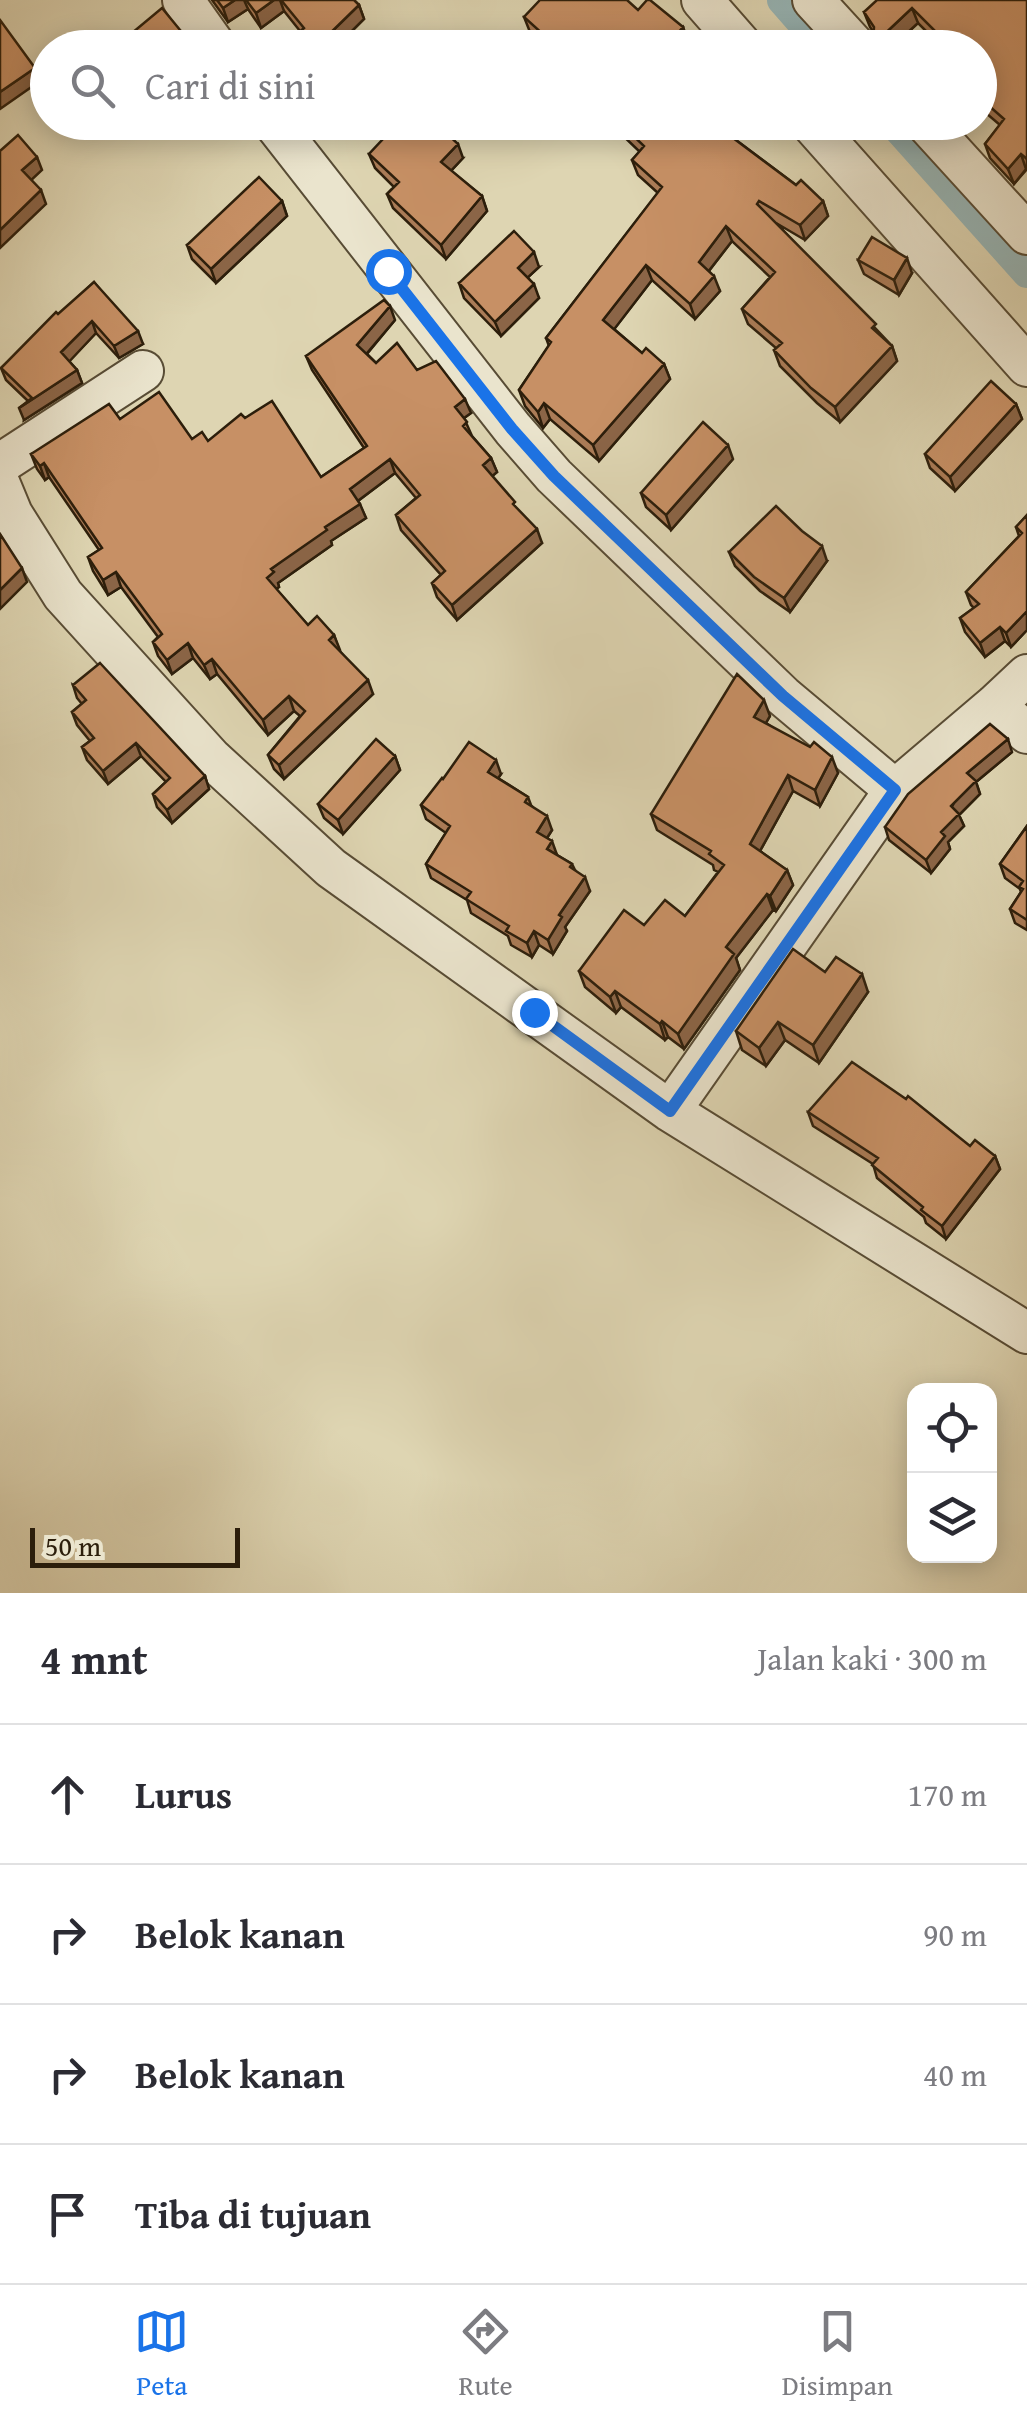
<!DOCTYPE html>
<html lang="id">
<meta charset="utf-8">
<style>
body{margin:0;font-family:"Gentium Book Plus",serif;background:#f2f2f3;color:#2b2b33}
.controls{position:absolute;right:30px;bottom:30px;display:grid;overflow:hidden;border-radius:20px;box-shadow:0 5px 25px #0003}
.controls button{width:90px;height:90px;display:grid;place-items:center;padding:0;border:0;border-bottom:2px solid #e1e1e2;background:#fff;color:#2b2b33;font:50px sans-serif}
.scale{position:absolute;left:30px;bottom:25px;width:210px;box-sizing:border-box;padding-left:10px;border:5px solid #2c1e0b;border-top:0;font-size:28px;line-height:35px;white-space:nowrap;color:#2c1e0b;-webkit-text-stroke:8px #eae4cd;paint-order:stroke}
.stop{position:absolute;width:30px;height:30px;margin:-22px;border:8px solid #1a73e8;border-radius:50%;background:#fff}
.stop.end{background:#1a73e8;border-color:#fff;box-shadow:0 2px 10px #0008}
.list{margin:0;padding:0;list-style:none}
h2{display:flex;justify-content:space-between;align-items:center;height:130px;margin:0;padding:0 40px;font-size:42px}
h2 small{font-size:32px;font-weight:400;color:#7c7c81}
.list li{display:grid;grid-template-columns:65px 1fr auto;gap:30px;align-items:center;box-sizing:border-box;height:140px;padding:0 40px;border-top:2px solid #e1e1e2}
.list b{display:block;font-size:38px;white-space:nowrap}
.list em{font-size:32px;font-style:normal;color:#7c7c81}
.icon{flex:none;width:55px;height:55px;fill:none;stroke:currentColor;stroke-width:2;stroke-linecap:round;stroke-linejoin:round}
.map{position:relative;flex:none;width:1027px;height:1593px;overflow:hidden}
.search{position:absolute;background:#fff;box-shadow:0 5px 25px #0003;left:30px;right:30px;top:30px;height:110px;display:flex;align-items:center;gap:25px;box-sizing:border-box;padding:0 35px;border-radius:55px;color:#7c7c81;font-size:38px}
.sheet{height:690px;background:#fff}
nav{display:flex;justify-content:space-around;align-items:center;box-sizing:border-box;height:140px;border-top:2px solid #e1e1e2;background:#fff;font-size:28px;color:#7c7c81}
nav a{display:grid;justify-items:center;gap:5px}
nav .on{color:#1a73e8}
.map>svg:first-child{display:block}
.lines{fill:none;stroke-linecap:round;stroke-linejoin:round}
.canal{stroke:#97b6b7;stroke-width:30}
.minor-casing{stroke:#584c35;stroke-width:44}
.minor{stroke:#eae4cd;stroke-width:40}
.wall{fill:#ab7c57;stroke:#2c1e0b;stroke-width:2.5}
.shaded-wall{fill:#8b6547;stroke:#2c1e0b;stroke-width:2.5}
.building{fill:#c79065;stroke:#2c1e0b;stroke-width:2.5}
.route{stroke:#1a73e8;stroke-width:12}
</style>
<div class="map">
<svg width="1027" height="1593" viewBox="0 0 1027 1593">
<rect width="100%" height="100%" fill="#ded5b2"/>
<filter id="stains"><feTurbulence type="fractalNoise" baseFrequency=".002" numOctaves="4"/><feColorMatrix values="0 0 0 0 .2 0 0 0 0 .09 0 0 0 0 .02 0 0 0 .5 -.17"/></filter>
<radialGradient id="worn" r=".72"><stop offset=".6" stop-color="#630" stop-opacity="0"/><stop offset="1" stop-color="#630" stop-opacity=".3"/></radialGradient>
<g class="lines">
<path class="canal" d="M 782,0 L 824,48
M 892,122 L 1027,273"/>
<defs>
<path id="minor" d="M 183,0 L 217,48
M 702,0 L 744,48
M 813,0 L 857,48
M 273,122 L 513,429 L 554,476 L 783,696 L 895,790 L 995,705 L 1027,675
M 810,122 L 1027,366
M 925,122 L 1027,234
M 0,464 L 143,371
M 0,485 L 12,514 L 63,595 L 211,758 L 331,868 L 670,1111 L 1027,1333
M 995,705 L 1027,733
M 670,1111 L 895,790"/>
</defs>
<use href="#minor" class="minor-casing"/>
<use href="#minor" class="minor"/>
</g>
<path class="wall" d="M 212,0 L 354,0 L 359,5 L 364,19 L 335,48 L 288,48 L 286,44 L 300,31 L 284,11 L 261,28 L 248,9 L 228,22 Z
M 1027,0 L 1027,169 L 1014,184 L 990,158 L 985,144 L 1000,125 L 980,108 L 980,48 L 943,48 L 918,23 L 891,48 L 876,48 L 873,42 L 874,33 L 870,27 L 864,12 Z
M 638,10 L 683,27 L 688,42 L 684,48 L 534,48 L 534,46 L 538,40 L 530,32 L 524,17 Z
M 613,122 L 732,122 L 738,138 L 736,140 L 796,185 L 823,201 L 828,216 L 805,240 L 776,223 L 892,346 L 897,361 L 840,422 L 817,403 L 780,366 L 774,350 L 776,348 L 748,324 L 742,309 L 770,277 L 732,241 L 709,271 L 720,291 L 695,319 L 652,280 L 614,329 L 642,353 L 664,364 L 670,379 L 599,461 L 550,419 L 543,428 L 525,406 L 519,390 L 549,346 L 546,338 L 658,193 L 638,175 L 632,160 L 640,152 L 615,128 Z
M 369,154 L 463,158 L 451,171 L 482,196 L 487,211 L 446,259 L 393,208 L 387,194 L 394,187 L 375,168 Z
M 282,201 L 287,216 L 216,283 L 192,259 L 187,245 Z
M 858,260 L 912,273 L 899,295 L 864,274 Z
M 539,267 L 528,277 L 539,298 L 501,336 L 464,298 L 459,283 Z
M 94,282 L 143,344 L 119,358 L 96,333 L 69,361 L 77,370 L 82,383 L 24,420 L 28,401 L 6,380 L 1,368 Z
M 395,320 L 367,354 L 376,363 L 417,370 L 471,413 L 464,418 L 472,436 L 491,458 L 497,472 L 492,476 L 542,543 L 457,620 L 437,597 L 432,583 L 441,575 L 401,530 L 396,515 L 416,498 L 395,473 L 358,501 L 366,518 L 331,541 L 332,545 L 278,583 L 279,587 L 276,589 L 308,625 L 334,635 L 339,650 L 373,694 L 284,779 L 274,769 L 268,755 L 300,716 L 294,711 L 268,735 L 217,674 L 210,679 L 193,658 L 172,674 L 158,656 L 153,642 L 158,637 L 121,587 L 108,595 L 93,571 L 88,557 L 99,550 L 49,477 L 45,480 L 37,469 L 31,454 L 120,419 L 192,439 L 208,441 L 245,418 L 321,477 L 364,448 L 312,370 L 306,356 Z
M 1016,404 L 1022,419 L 955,491 L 930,468 L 925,454 Z
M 733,459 L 671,530 L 646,507 L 641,493 Z
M 1027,515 L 1027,630 L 1011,647 L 1005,641 L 985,657 L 965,632 L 960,618 L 974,608 L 971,605 L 966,592 L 1019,536 L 1016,527 Z
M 729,552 L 827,561 L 790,612 L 760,591 L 735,566 Z
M 73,685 L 205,776 L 209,789 L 172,823 L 157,807 L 153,794 L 166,782 L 141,756 L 108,784 L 87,760 L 82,747 L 90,741 L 77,725 L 72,712 L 82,704 L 77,698 Z
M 770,716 L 766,723 L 838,773 L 820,806 L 793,791 L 760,851 L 787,870 L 793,885 L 776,911 L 773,910 L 736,958 L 740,970 L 684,1049 L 668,1037 L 665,1040 L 621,1007 L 616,1013 L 585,987 L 579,971 L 644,925 L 685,916 L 718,872 L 714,870 L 713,865 L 657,830 L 651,814 Z
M 1012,752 L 976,782 L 980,794 L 959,815 L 964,826 L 948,842 L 950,849 L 931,873 L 889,840 L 885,827 Z
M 395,756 L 400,770 L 343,834 L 324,818 L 318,804 Z
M 501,774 L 498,778 L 528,797 L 531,805 L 552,830 L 547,838 L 557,855 L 572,864 L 575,870 L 590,891 L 565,927 L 567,931 L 553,954 L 539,945 L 532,957 L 511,945 L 508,936 L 471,913 L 467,900 L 431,878 L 426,864 L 446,833 L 426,819 L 421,805 L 443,779 Z
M 1027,826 L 1027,930 L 1015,923 L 1010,909 L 1021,892 L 1020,889 L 1005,878 L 1000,864 Z
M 825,972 L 868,992 L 819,1063 L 785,1040 L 766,1066 L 742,1050 L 736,1031 Z
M 808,1112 L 970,1146 L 995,1156 L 1000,1169 L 946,1239 L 926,1223 L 924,1217 L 877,1178 L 873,1164 L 813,1126 Z"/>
<path class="shaded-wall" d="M 235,0 L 244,0 L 248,9 L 228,22 L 223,8 Z
M 274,0 L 280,0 L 284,11 L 261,28 L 256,13 Z
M 359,5 L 364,19 L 335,48 L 315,48 Z
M 912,8 L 918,23 L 891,48 L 876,48 L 875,43 Z
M 683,27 L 688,42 L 684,48 L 665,48 Z
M 35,68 L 40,81 L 0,109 L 0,92 Z
M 732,123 L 738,138 L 730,147 L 725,132 Z
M 458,144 L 463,158 L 446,176 L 441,162 Z
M 1021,154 L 1026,169 L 1014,184 L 1008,169 Z
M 37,157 L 42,170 L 27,184 L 22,170 Z
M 41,190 L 46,204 L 0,248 L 0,230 Z
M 482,196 L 487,211 L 446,259 L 441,245 Z
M 282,201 L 287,216 L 216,283 L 211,269 Z
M 823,201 L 828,216 L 805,240 L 800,225 Z
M 726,226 L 732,241 L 704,277 L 699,262 Z
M 534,252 L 539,267 L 523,282 L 518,268 Z
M 907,258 L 912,273 L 899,295 L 894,280 Z
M 646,265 L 652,280 L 609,336 L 603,320 Z
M 714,276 L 720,291 L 695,319 L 690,304 Z
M 534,284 L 539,298 L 501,336 L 495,322 Z
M 390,306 L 395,320 L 362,359 L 357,345 Z
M 92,321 L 96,333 L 66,365 L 61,352 Z
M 138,331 L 143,344 L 119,358 L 114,346 Z
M 892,346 L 897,361 L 840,422 L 835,407 Z
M 664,364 L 670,379 L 599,461 L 593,445 Z
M 77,370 L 82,383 L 24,420 L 19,408 Z
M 465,399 L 471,413 L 460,421 L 455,407 Z
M 544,403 L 550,419 L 543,428 L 538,412 Z
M 1016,404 L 1022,419 L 955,491 L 950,477 Z
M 728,445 L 733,459 L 671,530 L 666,515 Z
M 491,458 L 497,472 L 488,480 L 483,465 Z
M 390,459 L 395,473 L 355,503 L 350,489 Z
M 44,463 L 49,477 L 45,480 L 40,466 Z
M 360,504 L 366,518 L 331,541 L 332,545 L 278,583 L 279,587 L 272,592 L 267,578 L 271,569 L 325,527 Z
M 537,529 L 542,543 L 457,620 L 452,605 Z
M 822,546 L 827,561 L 790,612 L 784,598 Z
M 22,568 L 27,582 L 0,609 L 0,590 Z
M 116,572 L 121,587 L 108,595 L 103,580 Z
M 1027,611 L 1027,630 L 1011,647 L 1006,633 Z
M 1000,627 L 1005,641 L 985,657 L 980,643 Z
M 334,635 L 340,650 L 334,654 L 329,640 Z
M 188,643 L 193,658 L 172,674 L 167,660 Z
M 212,659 L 217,674 L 210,679 L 204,665 Z
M 368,680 L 373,694 L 284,779 L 279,765 Z
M 289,696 L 294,711 L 268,735 L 263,720 Z
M 764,700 L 770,716 L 760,733 L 754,717 Z
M 1008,739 L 1012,752 L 976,782 L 980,794 L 959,815 L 964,826 L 948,842 L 950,849 L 931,873 L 926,860 L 941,832 L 967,773 Z
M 136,743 L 141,756 L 108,784 L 103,771 Z
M 395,756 L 400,770 L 343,834 L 338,820 Z
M 832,757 L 838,773 L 820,806 L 815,790 Z
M 496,760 L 501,774 L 493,786 L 488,772 Z
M 788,775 L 793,791 L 755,860 L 750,844 Z
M 205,776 L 209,789 L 172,823 L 167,810 Z
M 547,816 L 552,830 L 542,846 L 537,832 Z
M 552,841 L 557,855 L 547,849 Z
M 787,870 L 793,885 L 776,911 L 770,896 Z
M 585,877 L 590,891 L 565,927 L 567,931 L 553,954 L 548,940 L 559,915 Z
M 767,894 L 773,910 L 736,958 L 740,970 L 684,1049 L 678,1034 L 726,947 Z
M 534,931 L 539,945 L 532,957 L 527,943 Z
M 862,974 L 868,992 L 819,1063 L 813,1045 Z
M 615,991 L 621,1007 L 616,1013 L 610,997 Z
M 662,1021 L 668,1037 L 665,1040 L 660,1024 Z
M 778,1022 L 785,1040 L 766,1066 L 759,1048 Z
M 995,1156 L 1000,1169 L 946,1239 L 942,1226 Z"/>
<path class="building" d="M 217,0 L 235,0 L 223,8 Z
M 246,0 L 274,0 L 256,13 Z
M 281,0 L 354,0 L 359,5 L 315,48 L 290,48 L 286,44 L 304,28 Z
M 540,0 L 627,0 L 638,10 L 647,0 L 650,0 L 683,27 L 665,48 L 535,48 L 534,46 L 544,35 L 524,17 Z
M 877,0 L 1027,0 L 1027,159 L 1021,154 L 1008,169 L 985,144 L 1004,119 L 980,98 L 980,48 L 952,48 L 912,8 L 875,43 L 873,42 L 874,27 L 864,12 Z
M 162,8 L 194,47 L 114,48 Z
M 0,20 L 35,68 L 0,92 Z
M 399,122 L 435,122 L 458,144 L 441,162 L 482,196 L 441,245 L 387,194 L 399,182 L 369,154 Z
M 619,122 L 732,122 L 725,132 L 796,185 L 801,180 L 823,201 L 800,225 L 759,201 L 757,204 L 876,324 L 872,328 L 892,346 L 835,407 L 811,388 L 774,350 L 782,343 L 742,309 L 775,272 L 726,226 L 699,262 L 714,276 L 690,304 L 646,265 L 603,320 L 642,353 L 646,348 L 664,364 L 593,445 L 544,403 L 538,412 L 519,390 L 551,342 L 546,338 L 662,187 L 632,160 L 644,146 Z
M 18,135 L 37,157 L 22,170 L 41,190 L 0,230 L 0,151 Z
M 259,177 L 282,201 L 211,269 L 187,245 Z
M 514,231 L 534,252 L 518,268 L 534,284 L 495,322 L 459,283 Z
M 872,237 L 907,258 L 894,280 L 858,260 Z
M 94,282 L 138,331 L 114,346 L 92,321 L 61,352 L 77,370 L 19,408 L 32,398 L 1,368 L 56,312 L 58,314 Z
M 384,300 L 390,306 L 357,345 L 376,363 L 397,343 L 417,370 L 436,361 L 465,399 L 455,407 L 467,422 L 463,426 L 491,458 L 483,465 L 515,502 L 513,504 L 537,529 L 452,605 L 432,583 L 445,571 L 396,515 L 420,495 L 390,459 L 350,489 L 360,504 L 325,527 L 327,530 L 271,569 L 274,572 L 267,578 L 308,625 L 317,616 L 334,635 L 329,640 L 368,680 L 279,765 L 268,755 L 305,711 L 289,696 L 263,720 L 212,659 L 204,665 L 188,643 L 167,660 L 153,642 L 162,634 L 116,572 L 103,580 L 88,557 L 102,548 L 44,463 L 40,466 L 31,454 L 109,404 L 120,419 L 159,392 L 192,439 L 202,432 L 208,441 L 241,414 L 245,418 L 272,401 L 321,477 L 367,446 L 306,356 Z
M 991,381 L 1016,404 L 950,477 L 925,454 Z
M 703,422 L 728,445 L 666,515 L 641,493 Z
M 776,506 L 802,531 L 822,546 L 784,598 L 754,577 L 729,552 Z
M 1027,515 L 1027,611 L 1006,633 L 1000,627 L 980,643 L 960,618 L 979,604 L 966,592 L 1022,533 L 1016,527 Z
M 0,534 L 22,568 L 0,590 Z
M 100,663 L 205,776 L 167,810 L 153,794 L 170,778 L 136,743 L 103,771 L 82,747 L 94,738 L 72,712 L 86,700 L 73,685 Z
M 737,674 L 764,700 L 754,717 L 810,747 L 814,742 L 832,757 L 815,790 L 788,775 L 750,844 L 787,870 L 770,896 L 767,894 L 726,947 L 734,954 L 678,1034 L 662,1021 L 660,1024 L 615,991 L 610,997 L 579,971 L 624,910 L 644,925 L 665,900 L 685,916 L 724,865 L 709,854 L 711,851 L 651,814 Z
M 990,724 L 1008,739 L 967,773 L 976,781 L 951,806 L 959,814 L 941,832 L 945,836 L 926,860 L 885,827 L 908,794 Z
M 376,739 L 395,756 L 338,820 L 318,804 Z
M 469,742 L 496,760 L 488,772 L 528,797 L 525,802 L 547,816 L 537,832 L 552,841 L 547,849 L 572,864 L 570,867 L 585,877 L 559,915 L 562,917 L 548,940 L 534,931 L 527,943 L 506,931 L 509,926 L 466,899 L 471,892 L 426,864 L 450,826 L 421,805 L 442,778 L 443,779 Z
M 1027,826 L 1027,920 L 1010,909 L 1023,889 L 1019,887 L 1023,881 L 1000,864 Z
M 793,949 L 825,972 L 836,957 L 862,974 L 813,1045 L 778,1022 L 759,1048 L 736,1031 Z
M 852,1062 L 906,1099 L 908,1096 L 970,1146 L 975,1140 L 995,1156 L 942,1226 L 921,1210 L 923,1207 L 872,1165 L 878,1158 L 808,1112 Z"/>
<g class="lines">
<path class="route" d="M 388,271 L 512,429 L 554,476 L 783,696 L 895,790 L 670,1111 L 534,1012"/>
</g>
<rect width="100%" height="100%" filter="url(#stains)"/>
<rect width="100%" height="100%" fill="url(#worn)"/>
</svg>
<div class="controls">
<button><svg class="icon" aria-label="locate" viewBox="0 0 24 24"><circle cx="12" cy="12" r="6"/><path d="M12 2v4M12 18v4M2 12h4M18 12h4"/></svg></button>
<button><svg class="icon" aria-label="layers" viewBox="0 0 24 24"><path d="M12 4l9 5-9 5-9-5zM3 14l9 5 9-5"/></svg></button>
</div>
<div class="scale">50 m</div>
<div class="stop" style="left:388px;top:271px"></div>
<div class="stop end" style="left:534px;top:1012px"></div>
<div class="search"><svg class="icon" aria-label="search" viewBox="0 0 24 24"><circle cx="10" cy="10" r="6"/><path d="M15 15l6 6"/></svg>Cari di sini</div>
</div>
<section class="sheet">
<h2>4 mnt<small>Jalan kaki · 300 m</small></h2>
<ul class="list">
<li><svg class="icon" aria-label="ahead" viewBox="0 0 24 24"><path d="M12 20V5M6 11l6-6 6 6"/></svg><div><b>Lurus</b></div><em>170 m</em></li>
<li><svg class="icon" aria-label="right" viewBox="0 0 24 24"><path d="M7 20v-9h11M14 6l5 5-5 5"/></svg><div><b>Belok kanan</b></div><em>90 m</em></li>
<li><svg class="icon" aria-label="right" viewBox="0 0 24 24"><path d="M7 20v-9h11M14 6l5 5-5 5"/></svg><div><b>Belok kanan</b></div><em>40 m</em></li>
<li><svg class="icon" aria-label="arrive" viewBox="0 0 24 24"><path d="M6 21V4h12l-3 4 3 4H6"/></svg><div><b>Tiba di tujuan</b></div></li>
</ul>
</section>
<nav>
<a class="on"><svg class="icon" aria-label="map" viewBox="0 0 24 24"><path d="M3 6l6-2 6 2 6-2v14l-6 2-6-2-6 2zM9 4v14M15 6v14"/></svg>Peta</a>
<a><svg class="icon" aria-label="directions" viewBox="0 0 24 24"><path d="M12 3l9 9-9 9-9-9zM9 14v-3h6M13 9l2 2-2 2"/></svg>Rute</a>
<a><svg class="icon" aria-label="saved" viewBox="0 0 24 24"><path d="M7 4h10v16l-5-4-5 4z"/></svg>Disimpan</a>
</nav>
